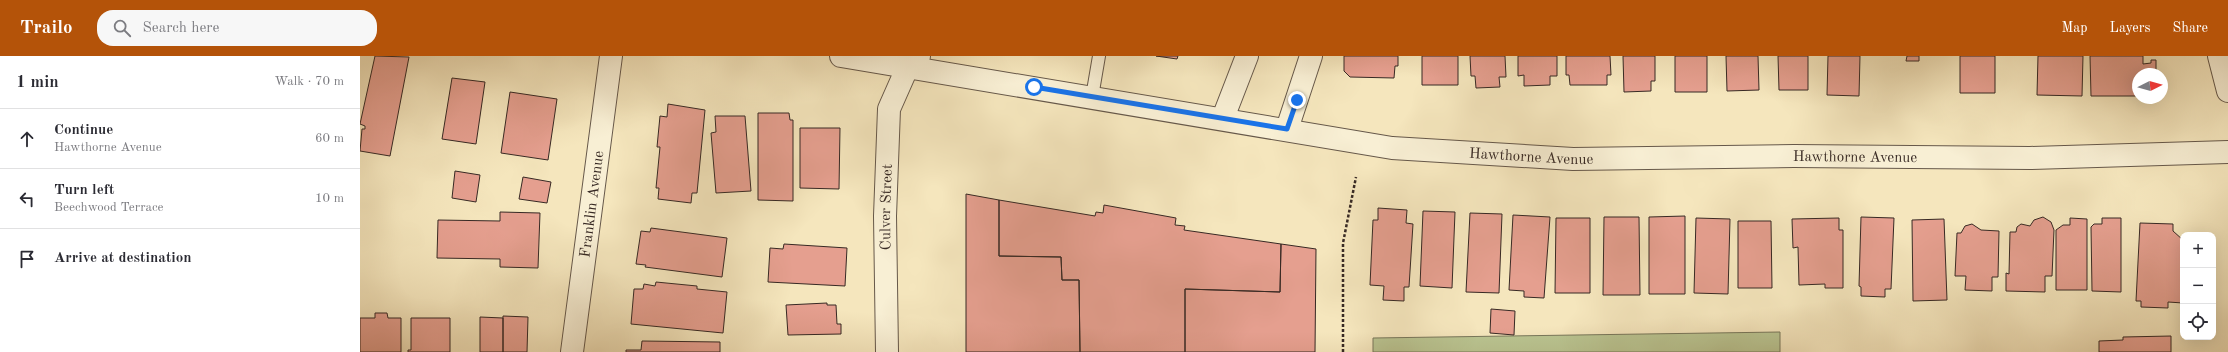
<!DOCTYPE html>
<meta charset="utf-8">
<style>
body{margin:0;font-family:"Old Standard TT",serif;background:#f7f7f7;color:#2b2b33}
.controls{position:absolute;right:12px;bottom:12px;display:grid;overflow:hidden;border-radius:8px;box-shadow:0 4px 16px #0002}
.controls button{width:36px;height:36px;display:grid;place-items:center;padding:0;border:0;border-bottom:1px solid #e1e1e2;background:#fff;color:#2b2b33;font:20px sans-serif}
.compass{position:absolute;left:1772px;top:12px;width:36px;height:36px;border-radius:50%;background:#fff;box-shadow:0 4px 16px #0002;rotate:84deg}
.stop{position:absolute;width:12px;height:12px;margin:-9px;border:3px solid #1a73e8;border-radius:50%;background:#fff}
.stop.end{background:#1a73e8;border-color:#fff;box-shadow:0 1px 4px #0008}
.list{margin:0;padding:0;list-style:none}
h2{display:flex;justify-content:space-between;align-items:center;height:52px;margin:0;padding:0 16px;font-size:17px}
h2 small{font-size:13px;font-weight:400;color:#7c7c81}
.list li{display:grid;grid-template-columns:26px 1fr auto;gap:12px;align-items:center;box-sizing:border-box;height:60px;padding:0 16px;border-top:1px solid #e1e1e2}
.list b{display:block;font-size:15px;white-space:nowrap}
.list p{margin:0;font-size:13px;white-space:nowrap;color:#7c7c81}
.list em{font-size:13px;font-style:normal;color:#7c7c81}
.icon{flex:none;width:22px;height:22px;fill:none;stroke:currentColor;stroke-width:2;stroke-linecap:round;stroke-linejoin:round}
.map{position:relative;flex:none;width:1868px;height:296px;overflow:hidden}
header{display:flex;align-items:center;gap:24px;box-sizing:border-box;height:56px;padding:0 20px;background:#b45309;color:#fff}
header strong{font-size:19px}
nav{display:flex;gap:22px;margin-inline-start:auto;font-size:14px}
.search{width:280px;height:36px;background:#f7f7f7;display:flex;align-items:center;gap:10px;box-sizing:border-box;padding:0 14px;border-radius:16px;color:#7c7c81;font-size:15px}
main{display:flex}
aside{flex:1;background:#fff}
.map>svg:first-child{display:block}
.green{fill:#bac592;stroke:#78775b}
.building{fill:#e59f8f;stroke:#372924}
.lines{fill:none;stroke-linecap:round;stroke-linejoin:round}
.service-casing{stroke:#66584a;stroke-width:14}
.minor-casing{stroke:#66584a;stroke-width:24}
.tertiary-casing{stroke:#66584a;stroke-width:24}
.path{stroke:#372924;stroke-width:2.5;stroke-dasharray:3 2;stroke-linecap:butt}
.service{stroke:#f8efd4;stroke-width:12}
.minor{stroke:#f8efd4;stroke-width:22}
.tertiary{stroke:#f8efd4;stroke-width:22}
.route{stroke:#1a73e8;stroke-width:5}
.labels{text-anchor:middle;stroke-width:4;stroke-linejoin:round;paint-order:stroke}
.street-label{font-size:15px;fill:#372924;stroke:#f8efd4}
</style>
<header>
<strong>Trailo</strong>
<div class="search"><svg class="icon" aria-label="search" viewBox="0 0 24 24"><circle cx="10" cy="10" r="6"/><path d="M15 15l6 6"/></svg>Search here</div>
<nav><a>Map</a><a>Layers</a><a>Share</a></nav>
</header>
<main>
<aside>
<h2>1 min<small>Walk · 70 m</small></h2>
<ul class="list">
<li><svg class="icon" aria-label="ahead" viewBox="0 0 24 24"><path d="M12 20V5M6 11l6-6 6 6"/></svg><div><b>Continue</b><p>Hawthorne Avenue</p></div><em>60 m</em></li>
<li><svg class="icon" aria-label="left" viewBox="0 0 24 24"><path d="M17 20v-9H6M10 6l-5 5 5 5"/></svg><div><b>Turn left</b><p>Beechwood Terrace</p></div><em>10 m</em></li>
<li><svg class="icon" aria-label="arrive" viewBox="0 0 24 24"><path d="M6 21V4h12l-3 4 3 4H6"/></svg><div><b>Arrive at destination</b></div></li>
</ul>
</aside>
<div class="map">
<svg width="1868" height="296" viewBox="0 0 1868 296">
<rect width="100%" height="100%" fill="#f5e6bd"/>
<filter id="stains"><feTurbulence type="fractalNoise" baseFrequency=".005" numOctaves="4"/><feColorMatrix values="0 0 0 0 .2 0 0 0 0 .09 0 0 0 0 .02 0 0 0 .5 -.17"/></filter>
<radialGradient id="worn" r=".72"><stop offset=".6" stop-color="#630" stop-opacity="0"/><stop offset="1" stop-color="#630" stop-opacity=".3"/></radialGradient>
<path class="green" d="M 1420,276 L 1420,296 L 1013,296 L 1013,282 Z"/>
<path class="building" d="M 15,0 L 49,1 L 30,100 L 0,95 L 2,73 L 5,73 L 5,70 L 0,68 Z
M 796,0 L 818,0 L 817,3 Z
M 984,0 L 1038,0 L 1038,10 L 1035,10 L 1034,22 L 990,21 L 984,15 Z
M 1062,0 L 1098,0 L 1098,29 L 1062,29 Z
M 1110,0 L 1145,0 L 1146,21 L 1139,21 L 1140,31 L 1116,32 L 1115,20 L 1111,20 Z
M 1158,0 L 1197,0 L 1197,20 L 1190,20 L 1190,29 L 1164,30 L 1164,19 L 1158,20 Z
M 1206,0 L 1250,0 L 1251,19 L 1247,19 L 1247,29 L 1210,29 L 1209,19 L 1206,19 Z
M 1263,0 L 1295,0 L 1295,25 L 1291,25 L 1291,35 L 1264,36 Z
M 1315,0 L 1347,0 L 1347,36 L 1315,36 Z
M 1366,0 L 1398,0 L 1399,34 L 1367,35 Z
M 1418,0 L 1448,0 L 1448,34 L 1419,34 Z
M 1468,0 L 1500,0 L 1499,40 L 1467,39 Z
M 1547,0 L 1559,0 L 1559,5 L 1546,5 Z
M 1600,0 L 1635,0 L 1635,37 L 1600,37 Z
M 1678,0 L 1723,0 L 1722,40 L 1677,39 Z
M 1730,0 L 1783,0 L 1783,8 L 1791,7 L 1791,4 L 1796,4 L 1796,18 L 1778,18 L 1778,40 L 1731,40 Z
M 92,22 L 125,26 L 116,88 L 82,83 Z
M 150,36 L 197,43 L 188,104 L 141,97 Z
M 308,48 L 345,54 L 337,137 L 332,137 L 331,147 L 298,143 L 299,132 L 296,132 L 300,91 L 297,91 L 300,60 L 307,61 Z
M 398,57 L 429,57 L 430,64 L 433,64 L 433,145 L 398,144 Z
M 355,60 L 385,60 L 391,135 L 356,137 L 351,77 L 356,76 Z
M 440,72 L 480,72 L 479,133 L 440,132 Z
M 95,115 L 120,119 L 116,146 L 92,142 Z
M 163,121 L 191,126 L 187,147 L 159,143 Z
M 606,138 L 639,144 L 639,200 L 701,201 L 702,224 L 719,224 L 720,296 L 606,296 Z
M 639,144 L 735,160 L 736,156 L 743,157 L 744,149 L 816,162 L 815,169 L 825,170 L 824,174 L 921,188 L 920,236 L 825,233 L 825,296 L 720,296 L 719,224 L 702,224 L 701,201 L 639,200 Z
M 1018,152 L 1047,154 L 1046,167 L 1053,168 L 1049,231 L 1044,231 L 1044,245 L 1023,244 L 1024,230 L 1010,229 L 1013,164 L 1018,164 Z
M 1063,155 L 1095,156 L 1092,232 L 1060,230 Z
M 140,156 L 180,157 L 178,212 L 140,211 L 140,203 L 77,202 L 78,164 L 140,165 Z
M 1110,157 L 1142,158 L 1139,237 L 1106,236 Z
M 1153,159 L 1190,161 L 1184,242 L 1164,241 L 1164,235 L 1149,234 Z
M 1325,160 L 1325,238 L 1289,238 L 1289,161 Z
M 1244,161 L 1279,161 L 1280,239 L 1243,239 Z
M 1501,161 L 1534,162 L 1531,233 L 1525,233 L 1525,241 L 1501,240 L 1501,231 L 1499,230 Z
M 1683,161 L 1691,166 L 1694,174 L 1692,220 L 1685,220 L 1685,236 L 1646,235 L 1646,217 L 1649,218 L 1650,176 L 1656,176 L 1657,171 L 1661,168 L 1670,170 L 1674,164 Z
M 1196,162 L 1230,162 L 1230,237 L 1195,237 Z
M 1336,162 L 1370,163 L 1368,238 L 1334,237 Z
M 1479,162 L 1479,174 L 1483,174 L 1483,232 L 1465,232 L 1465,228 L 1439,229 L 1438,191 L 1433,192 L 1432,163 Z
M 1710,162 L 1727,163 L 1727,234 L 1696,234 L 1696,174 L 1703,169 L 1710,169 Z
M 1742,162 L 1761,162 L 1761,236 L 1732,235 L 1731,171 L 1734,168 L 1742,168 Z
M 1584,163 L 1587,244 L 1553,245 L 1552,164 Z
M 1378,165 L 1411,165 L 1412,232 L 1378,232 Z
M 1780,167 L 1813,168 L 1813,175 L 1823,184 L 1823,247 L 1808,246 L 1808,252 L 1781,251 L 1781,245 L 1776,245 Z
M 1612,168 L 1621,174 L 1639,175 L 1638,221 L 1632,221 L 1632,235 L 1605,234 L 1606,220 L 1595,220 L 1597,177 L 1601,177 L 1605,170 Z
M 291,172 L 367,182 L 362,221 L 285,211 L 286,209 L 276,208 L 281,175 L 290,176 Z
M 424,188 L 487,192 L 485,230 L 408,226 L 410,192 L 423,193 Z
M 921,188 L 956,193 L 955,296 L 825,296 L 825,233 L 920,236 Z
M 296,226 L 337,230 L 337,233 L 367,236 L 363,277 L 271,268 L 274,233 L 283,233 L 284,228 L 295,230 Z
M 467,247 L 467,249 L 476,249 L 477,268 L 481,268 L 481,278 L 428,279 L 426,249 Z
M 1131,253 L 1155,255 L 1154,279 L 1130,277 Z
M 15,257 L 27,257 L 28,262 L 41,262 L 41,296 L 0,296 L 0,262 L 15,262 Z
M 143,260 L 168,261 L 167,296 L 143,296 Z
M 120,261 L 143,262 L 143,296 L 120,296 Z
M 51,262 L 90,262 L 90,296 L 48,296 L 48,294 L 51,294 Z
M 1811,280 L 1811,296 L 1739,296 L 1739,285 L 1763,284 L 1763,281 Z
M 282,285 L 360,286 L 360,296 L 266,296 L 266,294 L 281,294 Z"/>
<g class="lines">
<defs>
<path id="service" d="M 732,41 L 739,0"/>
<g id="minor">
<path d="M 1859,0 L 1868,35"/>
<path d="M 863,62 L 887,0"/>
<path d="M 927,73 L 951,0"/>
<path id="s1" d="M 212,296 L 251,0"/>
<path id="s2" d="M 527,296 L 525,160 L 529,53 L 548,10 L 559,0"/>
</g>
<g id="tertiary">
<path id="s3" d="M 481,0 L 1032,92 L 1213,103 L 1434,100 L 1670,102 L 1868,96"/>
</g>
</defs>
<use href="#service" class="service-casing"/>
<use href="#minor" class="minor-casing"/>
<use href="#tertiary" class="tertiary-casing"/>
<path class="path" d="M 983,296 L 983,187 L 996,121"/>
<use href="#service" class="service"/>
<use href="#minor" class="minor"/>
<use href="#tertiary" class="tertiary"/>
</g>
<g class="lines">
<path class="route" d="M 674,31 L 927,73 L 937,44"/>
</g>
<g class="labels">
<g class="street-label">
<text dy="5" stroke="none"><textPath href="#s3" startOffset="698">Hawthorne Avenue</textPath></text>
<text dy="5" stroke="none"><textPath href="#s3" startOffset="1022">Hawthorne Avenue</textPath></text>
<text dy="5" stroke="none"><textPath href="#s1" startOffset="149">Franklin Avenue</textPath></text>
<text dy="5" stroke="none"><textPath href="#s2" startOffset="145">Culver Street</textPath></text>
</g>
</g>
<rect width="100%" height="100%" filter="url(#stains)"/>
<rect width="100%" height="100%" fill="url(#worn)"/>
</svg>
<div class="controls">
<button>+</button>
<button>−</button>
<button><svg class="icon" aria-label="locate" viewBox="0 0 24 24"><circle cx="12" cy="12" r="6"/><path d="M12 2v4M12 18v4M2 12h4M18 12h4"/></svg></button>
</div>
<svg class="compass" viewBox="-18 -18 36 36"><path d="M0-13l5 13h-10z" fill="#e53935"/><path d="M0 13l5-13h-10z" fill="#7c7c81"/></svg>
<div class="stop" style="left:674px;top:31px"></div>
<div class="stop end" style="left:937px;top:44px"></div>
</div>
</main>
